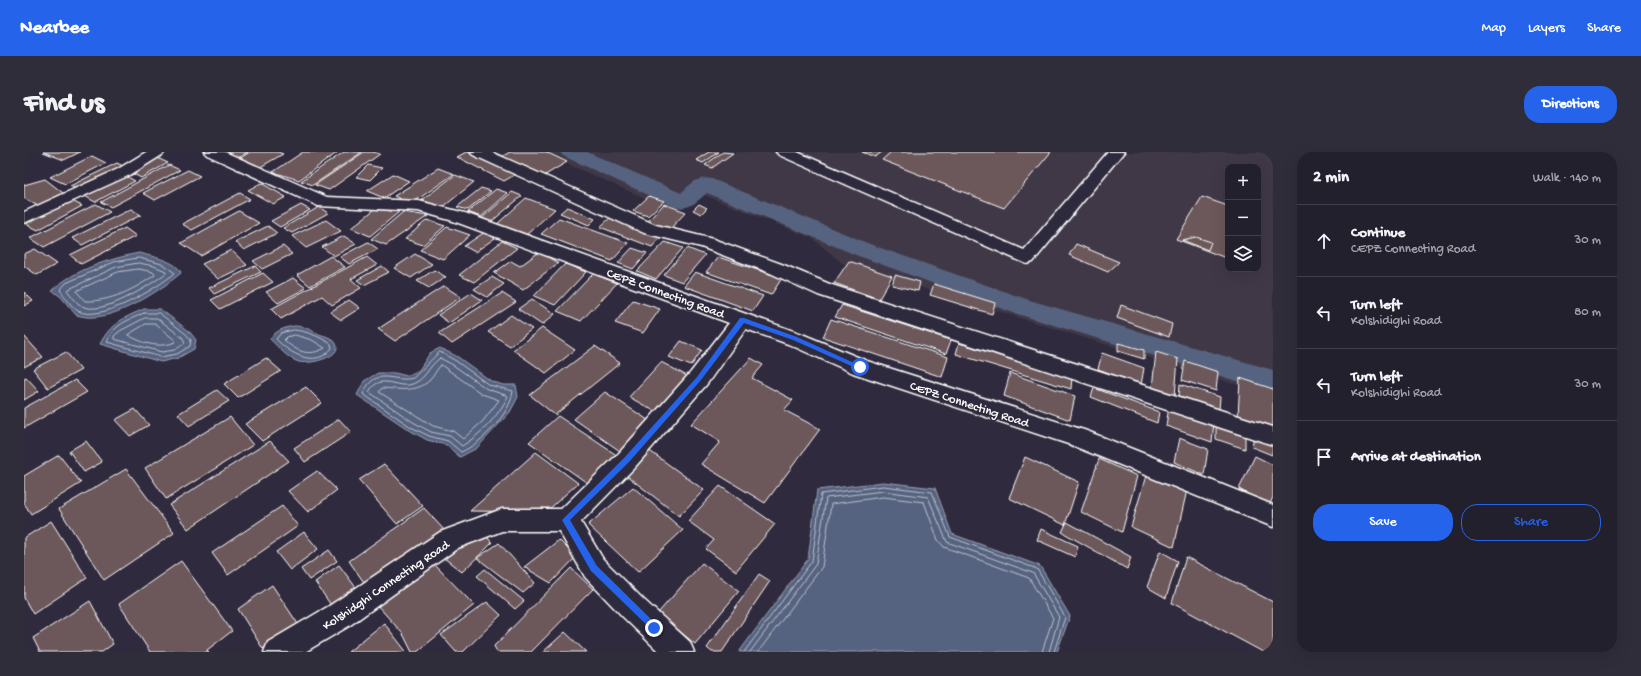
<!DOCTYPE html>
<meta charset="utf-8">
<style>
body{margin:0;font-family:"Gochi Hand",sans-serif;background:#2f2d3a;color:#f1f3f6}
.controls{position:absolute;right:12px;top:12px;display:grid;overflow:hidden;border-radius:8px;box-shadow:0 4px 16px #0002}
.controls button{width:36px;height:36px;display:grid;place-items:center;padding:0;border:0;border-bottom:1px solid #403e4a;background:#23202e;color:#f1f3f6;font:20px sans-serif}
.stop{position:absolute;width:12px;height:12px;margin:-9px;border:3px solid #2563eb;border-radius:50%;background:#fff}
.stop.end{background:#2563eb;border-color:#fff;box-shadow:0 1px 4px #0008}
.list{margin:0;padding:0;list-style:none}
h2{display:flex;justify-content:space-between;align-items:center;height:52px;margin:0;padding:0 16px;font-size:17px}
h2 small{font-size:13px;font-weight:400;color:#a3a3aa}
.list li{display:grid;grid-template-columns:26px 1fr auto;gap:12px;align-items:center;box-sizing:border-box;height:72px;padding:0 16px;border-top:1px solid #403e4a}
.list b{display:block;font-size:15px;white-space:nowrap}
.list p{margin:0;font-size:13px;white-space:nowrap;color:#a3a3aa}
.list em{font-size:13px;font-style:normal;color:#a3a3aa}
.actions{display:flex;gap:8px;padding:12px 16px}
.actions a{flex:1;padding:9px 0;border:1px solid #2563eb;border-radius:16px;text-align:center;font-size:14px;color:#2563eb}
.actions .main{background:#2563eb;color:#fff}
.icon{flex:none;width:22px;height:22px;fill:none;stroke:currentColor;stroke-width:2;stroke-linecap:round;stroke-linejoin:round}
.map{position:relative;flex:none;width:1249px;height:500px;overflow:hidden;border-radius:16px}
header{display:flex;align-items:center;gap:24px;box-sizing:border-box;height:56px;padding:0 20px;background:#2563eb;color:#fff}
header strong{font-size:19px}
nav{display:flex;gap:22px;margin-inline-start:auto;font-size:14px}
.intro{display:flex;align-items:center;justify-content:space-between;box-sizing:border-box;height:96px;padding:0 24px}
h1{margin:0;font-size:28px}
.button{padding:10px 18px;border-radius:16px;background:#2563eb;color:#fff;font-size:14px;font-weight:700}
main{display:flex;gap:24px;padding:0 24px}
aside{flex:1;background:#23202e;border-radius:16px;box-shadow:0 4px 16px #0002}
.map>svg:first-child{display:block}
.built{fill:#413846;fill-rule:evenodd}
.water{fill:#576480;stroke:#9aa2b3}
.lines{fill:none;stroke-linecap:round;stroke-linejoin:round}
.shore{stroke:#bcc1cc;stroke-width:1}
.canal{fill:#576480;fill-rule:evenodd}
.building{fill:#6c595a;stroke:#fff}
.minor-casing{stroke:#fff;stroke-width:3}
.minor{fill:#2f2a3d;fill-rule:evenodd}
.route{fill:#2563eb}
.labels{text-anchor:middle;stroke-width:3;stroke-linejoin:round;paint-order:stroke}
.street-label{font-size:13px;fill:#fff;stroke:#2f2a3d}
</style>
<header>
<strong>Nearbee</strong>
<nav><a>Map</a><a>Layers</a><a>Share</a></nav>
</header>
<div class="intro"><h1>Find us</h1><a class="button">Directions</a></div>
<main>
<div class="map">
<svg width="1249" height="500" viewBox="0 0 1249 500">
<rect width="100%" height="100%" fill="#2f2a3d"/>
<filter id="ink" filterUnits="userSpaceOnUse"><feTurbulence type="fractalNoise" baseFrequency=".025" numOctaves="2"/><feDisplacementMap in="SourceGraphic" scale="8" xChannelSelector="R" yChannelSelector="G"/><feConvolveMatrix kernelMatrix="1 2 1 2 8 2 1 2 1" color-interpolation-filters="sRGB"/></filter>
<g filter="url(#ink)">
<path class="built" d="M 516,0 L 1249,0 L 1249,244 L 818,111 L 788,86 L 675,41 L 652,60 ZM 1204,15 L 1234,15 L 1234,117 L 1204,117 Z"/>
<path class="water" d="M 115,101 C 126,104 154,109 157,121 C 137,138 97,164 70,165 C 64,166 57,164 52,163 L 37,145 L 28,138 C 52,117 85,107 115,101 Z
M 120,157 L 136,157 L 165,179 L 172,188 L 170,197 L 154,206 L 137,210 L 76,192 C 87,171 99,166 120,157 Z
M 270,174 C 279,174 285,177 293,181 C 299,184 305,184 310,189 C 324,204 285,213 275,210 C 264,207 254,195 246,187 C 252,178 260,176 270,174 Z
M 416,196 L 434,205 L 467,229 L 479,233 L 492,233 L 494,245 L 486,260 L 453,296 L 436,305 L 422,293 L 403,288 L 385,278 L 333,243 L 340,229 L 354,221 L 371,221 L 383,224 L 395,218 L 406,201 Z
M 859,330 L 911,336 L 928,382 L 1016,414 L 1046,464 L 1033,500 L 715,500 L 784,407 L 793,338 Z"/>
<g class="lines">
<path class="shore" d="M 115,106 L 138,112 L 151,121 C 133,136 77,171 54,159 C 47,155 41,144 36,138 L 42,131 L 90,110 Z
M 115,111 L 130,114 L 142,119 L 142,121 C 127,133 77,165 58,154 C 52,151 47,143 43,138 L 92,115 Z
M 115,117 L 129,120 L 131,123 C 111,137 86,150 61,149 L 53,140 L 54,138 L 94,120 Z
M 120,161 L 135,161 L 162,182 L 167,188 L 166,194 L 153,202 L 137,205 L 83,190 C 88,173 105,168 120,161 Z
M 121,166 L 133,166 L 159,186 L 161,191 L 151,198 L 138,200 L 90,187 L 90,184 L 96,179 Z
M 122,172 L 131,172 L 151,188 L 151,190 C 135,197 118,191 104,183 Z
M 270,178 C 283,179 296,185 307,192 L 308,196 C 292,217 266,202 252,187 L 257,181 Z
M 271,183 L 288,188 L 301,196 C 285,205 273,200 260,188 L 263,185 Z
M 416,200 L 432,209 L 465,233 L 489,239 C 487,261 457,292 437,300 L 424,289 L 405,284 L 387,275 L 339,242 C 352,212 370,232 389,226 Z
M 416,206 L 429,213 L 463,237 L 484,244 C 474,265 457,282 438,294 L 426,284 L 407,280 L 389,270 L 345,240 C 355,221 370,235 385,233 C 401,230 404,214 416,206 Z
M 417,213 L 458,242 L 475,248 L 459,269 L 439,287 L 429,279 L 409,274 L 355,240 L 358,236 C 375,237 393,241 406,228 C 410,224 412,218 417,213 Z
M 720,500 L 788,409 L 797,342 L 859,334 L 908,340 L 926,385 L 1013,417 L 1041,465 L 1030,500
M 726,500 L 792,412 L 802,346 L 859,339 L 904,345 L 923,390 L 1009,421 L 1035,465 L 1025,500
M 734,500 L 798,415 L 807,352 L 859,345 L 900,350 L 914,388 L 920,395 L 1005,426 L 1029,466 L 1018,500"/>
<path class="canal" d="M 536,0 L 563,0 L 657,41 C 667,32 673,24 688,27 L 848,93 L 1005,148 L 1249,218 L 1249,240 L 987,160 L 832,103 L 683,41 C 672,50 666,58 651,55 L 539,4 Z"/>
</g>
<path class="building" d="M 19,0 L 56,0 L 40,8 Z
M 200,0 L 224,0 L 213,6 Z
M 226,0 L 254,0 L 259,2 L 233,17 L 213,8 Z
M 279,0 L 314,0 L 275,28 L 249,20 Z
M 320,0 L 338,0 L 289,33 L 277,29 Z
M 340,0 L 349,0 L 356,2 L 305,38 L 291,33 Z
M 442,0 L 448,0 L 492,22 L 480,29 L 433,5 Z
M 486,0 L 522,0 L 543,10 L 518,25 L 477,5 Z
M 685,0 L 695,0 L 679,11 L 672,8 Z
M 699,0 L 709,1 L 688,16 L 681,13 Z
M 838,0 L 858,0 L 851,5 Z
M 867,0 L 1027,0 L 980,56 L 858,8 Z
M 68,4 L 82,11 L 41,32 L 26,25 Z
M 131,5 L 144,11 L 117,26 L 104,19 Z
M 93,11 L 103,16 L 56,39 L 46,34 Z
M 145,13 L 156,18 L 87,55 L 77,50 Z
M 344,13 L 358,16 L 346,28 L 332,25 Z
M 414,16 L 430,22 L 387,52 L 370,44 Z
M 164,18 L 176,24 L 131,48 L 119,41 Z
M 369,22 L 385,29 L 360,46 L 343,39 Z
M 100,23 L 111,29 L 71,50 L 59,43 Z
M 431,23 L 450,30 L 418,56 L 398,48 Z
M 21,27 L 43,44 L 17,56 L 0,46 L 0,33 Z
M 237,31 L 262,45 L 249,52 L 224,38 Z
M 457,36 L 467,39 L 444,58 L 433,55 Z
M 472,37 L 484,41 L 457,65 L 444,60 Z
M 488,40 L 498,44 L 467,70 L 458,66 Z
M 216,41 L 226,47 L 168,78 L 158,72 Z
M 625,44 L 640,49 L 624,64 L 609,59 Z
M 1178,45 L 1204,54 L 1204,102 L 1202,106 L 1152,87 Z
M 502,46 L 531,57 L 501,84 L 472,73 Z
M 46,48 L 58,54 L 14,78 L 2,72 Z
M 72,52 L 86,60 L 20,95 L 6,86 Z
M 640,52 L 662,60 L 645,78 L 623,70 Z
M 675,52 L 683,56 L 677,62 L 669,58 Z
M 277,53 L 286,58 L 256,75 L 247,69 Z
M 295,55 L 304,61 L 268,81 L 259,76 Z
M 543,55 L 571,67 L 565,73 L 536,61 Z
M 107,57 L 117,63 L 58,93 L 48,86 Z
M 351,57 L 375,60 L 346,84 L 327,76 Z
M 215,59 L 235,71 L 177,104 L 157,91 Z
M 379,60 L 404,64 L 362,93 L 347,87 Z
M 587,65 L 638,84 L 628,95 L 576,75 Z
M 535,66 L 604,91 L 588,109 L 517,82 Z
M 302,68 L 317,79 L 282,96 L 268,84 Z
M 403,68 L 421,74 L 399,93 L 381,87 Z
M 244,74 L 253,81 L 220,98 L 211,90 Z
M 423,75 L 446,83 L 419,107 L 396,98 Z
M 101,76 L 112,84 L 57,112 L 46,103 Z
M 461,80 L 471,86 L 451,100 L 440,94 Z
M 320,84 L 332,92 L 310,104 L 298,95 Z
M 1172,85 L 1187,90 L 1184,98 L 1158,88 Z
M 478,89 L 493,96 L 450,130 L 435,123 Z
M 344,90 L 354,97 L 325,112 L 316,105 Z
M 641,90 L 659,96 L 632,127 L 613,119 Z
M 1052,92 L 1095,110 L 1084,120 L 1045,103 Z
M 259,94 L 268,102 L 238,117 L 229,109 Z
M 608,96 L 623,101 L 609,117 L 594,111 Z
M 663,96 L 681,103 L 658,130 L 640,123 Z
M 11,97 L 33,112 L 13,123 L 0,114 L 0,102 Z
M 207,98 L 223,113 L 194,127 L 178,112 Z
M 515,100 L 534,111 L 499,138 L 470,121 L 487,109 L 496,114 Z
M 391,102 L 408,112 L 387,126 L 370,116 Z
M 307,104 L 321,115 L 286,134 L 273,123 Z
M 343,105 L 353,113 L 327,127 L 337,136 L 308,153 L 298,144 L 257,167 L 247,157 Z
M 694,105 L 758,126 L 747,143 L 682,120 Z
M 825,109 L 868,124 L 855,147 L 810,131 Z
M 541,112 L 562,120 L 531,153 L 510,144 Z
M 231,114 L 237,120 L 190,142 L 185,136 Z
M 358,114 L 365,120 L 340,133 L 333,128 Z
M 410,118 L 422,125 L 405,136 L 393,129 Z
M 671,120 L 739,144 L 729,159 L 660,134 Z
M 239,121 L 249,130 L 196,157 L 187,148 Z
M 569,122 L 593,131 L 557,169 L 533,159 Z
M 871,123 L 896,130 L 894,139 L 868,133 Z
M 468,125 L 480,132 L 463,145 L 450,137 Z
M 269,126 L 282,136 L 254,151 L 242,140 Z
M 910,132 L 971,151 L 968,162 L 906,143 Z
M 420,134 L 437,145 L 371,189 L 354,177 Z
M 0,140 L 9,149 L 0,154 Z
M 447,141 L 458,148 L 425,171 L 414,163 Z
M 478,141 L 492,150 L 428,192 L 415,181 Z
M 508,147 L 531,162 L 518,173 L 494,157 Z
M 325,148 L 336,156 L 317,168 L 306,160 Z
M 609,148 L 636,157 L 619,181 L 591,171 Z
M 818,153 L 927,188 L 922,202 L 811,165 Z
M 1097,153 L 1148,172 L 1145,185 L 1093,166 Z
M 487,163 L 508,177 L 486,194 L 464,180 Z
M 807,167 L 924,205 L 918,225 L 799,185 Z
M 518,176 L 551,198 L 522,221 L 489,198 Z
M 0,184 L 19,205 L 0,215 Z
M 657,189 L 678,198 L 667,214 L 645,205 Z
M 935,191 L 1048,225 L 1047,237 L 932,202 Z
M 1094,191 L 1120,198 L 1120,207 L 1094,199 Z
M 571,194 L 596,211 L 531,263 L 506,243 Z
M 42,200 L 57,218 L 24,236 L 9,217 Z
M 1132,200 L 1154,207 L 1151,244 L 1128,236 Z
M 1078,201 L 1120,216 L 1117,233 L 1074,217 Z
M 242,206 L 257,219 L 214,246 L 200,232 Z
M 727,206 L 739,213 L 728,226 L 769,248 L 760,258 L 796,277 L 741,351 L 677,312 L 696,290 L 667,272 Z
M 1161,209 L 1194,220 L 1192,239 L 1158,228 Z
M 637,210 L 663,224 L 632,260 L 605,245 Z
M 986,221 L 1051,244 L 1046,268 L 980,244 Z
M 2,225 L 15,239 L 0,248 L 0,226 Z
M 1216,226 L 1249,237 L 1249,278 L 1214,265 Z
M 51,228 L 63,240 L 0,276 L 0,256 Z
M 1156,232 L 1196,245 L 1195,258 L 1155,244 Z
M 282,235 L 298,251 L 238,289 L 221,272 Z
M 1070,236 L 1135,260 L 1133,271 L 1067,245 Z
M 193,238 L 205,249 L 165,274 L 154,262 Z
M 581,240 L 627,270 L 596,299 L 550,267 Z
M 1145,254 L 1190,270 L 1188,290 L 1142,274 Z
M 111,257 L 125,273 L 106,284 L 91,268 Z
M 534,264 L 597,306 L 569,335 L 505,290 Z
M 206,265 L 229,293 L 142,347 L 121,316 Z
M 315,267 L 327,280 L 281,310 L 270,296 Z
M 1192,271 L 1221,280 L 1221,297 L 1192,287 Z
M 1230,283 L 1249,290 L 1248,303 L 1228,295 Z
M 1155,286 L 1184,297 L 1180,323 L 1150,310 Z
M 62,289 L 78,310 L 60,320 L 45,299 Z
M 246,289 L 265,309 L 164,377 L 145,353 Z
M 623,297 L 680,338 L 655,364 L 598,320 Z
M 512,300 L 554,331 L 522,360 L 446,359 Z
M 35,303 L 57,331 L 7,362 L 0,351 L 0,324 Z
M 1231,304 L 1249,313 L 1249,345 L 1245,354 L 1215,337 Z
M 1001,305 L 1055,330 L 1041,373 L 985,346 Z
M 1075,307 L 1113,324 L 1098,380 L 1057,360 Z
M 360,312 L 399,354 L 373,372 L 335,328 Z
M 102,317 L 150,381 L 80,428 L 35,357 Z
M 293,319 L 313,338 L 284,360 L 264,339 Z
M 1123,320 L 1163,338 L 1150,395 L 1107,375 Z
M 696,334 L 751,372 L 712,419 L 682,397 L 690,388 L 664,369 Z
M 609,335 L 659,378 L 614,420 L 564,373 Z
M 258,354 L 274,374 L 204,423 L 188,401 Z
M 400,356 L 421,379 L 344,436 L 325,409 Z
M 27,369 L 63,426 L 9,462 L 0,446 L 0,386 Z
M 1043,370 L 1107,405 L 1103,417 L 1038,380 Z
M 1017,377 L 1054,394 L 1051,405 L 1013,388 Z
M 280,380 L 294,397 L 266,418 L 252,400 Z
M 460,381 L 468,391 L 438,420 L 420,406 Z
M 535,388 L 552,405 L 527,431 L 500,415 Z
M 475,391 L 511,431 L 499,441 L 453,406 Z
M 305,398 L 313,409 L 285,428 L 277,417 Z
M 1136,399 L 1154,409 L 1142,446 L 1123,435 Z
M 1162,405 L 1249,450 L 1249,500 L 1239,500 L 1148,451 Z
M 157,409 L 208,479 L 183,498 L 185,500 L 126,500 L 95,452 Z
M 678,411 L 715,439 L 671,492 L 634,461 Z
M 410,412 L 450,453 L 393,500 L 388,500 L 379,482 L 353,453 Z
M 315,413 L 336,441 L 311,459 L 291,430 Z
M 547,416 L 569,437 L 507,500 L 473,500 L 470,494 Z
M 461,417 L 500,449 L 491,457 L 453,424 Z
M 735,422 L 746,429 L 698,500 L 688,500 L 683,496 Z
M 248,433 L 274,472 L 239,497 L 214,457 Z
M 66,449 L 89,492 L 78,500 L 16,500 L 9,486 Z
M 463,450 L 477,463 L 439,500 L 432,500 L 417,483 Z
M 360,471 L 381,498 L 378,500 L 324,500 Z
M 541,480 L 562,500 L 519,500 Z"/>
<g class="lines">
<defs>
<path id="minor" d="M 122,0 L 141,0 L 138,3 L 106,23 L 0,71 L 0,60 L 94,17 Z
M 180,0 L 201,0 L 303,45 L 395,49 L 441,61 L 778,182 L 843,209 L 1063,279 L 1249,353 L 1249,375 L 1047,293 L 829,221 L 764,192 L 722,177 L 683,232 L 611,315 L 557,370 L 579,407 L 619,447 L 666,490 L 670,500 L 635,500 L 599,465 L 561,425 L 535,379 L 478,379 L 434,396 L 325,474 L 281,500 L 240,500 L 244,490 L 305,454 L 416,380 L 478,357 L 537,357 L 595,301 L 667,220 L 705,171 L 429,69 L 394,59 L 294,54 L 183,3 Z
M 446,0 L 467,0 L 632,73 L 689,87 L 760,113 L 808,133 L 1249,275 L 1249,293 L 794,143 L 746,121 L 677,95 L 620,81 L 449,3 Z
M 752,0 L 773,0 L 1000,98 L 1084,0 L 1100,0 L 1009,110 L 1003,112 L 755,3 Z"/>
</defs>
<use href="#minor" class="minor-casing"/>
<use href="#minor" class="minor"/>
</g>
</g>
<path class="route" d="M 716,166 L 720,166 L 773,185 L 839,215 L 836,218 L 834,217 L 769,188 L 720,171 L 677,228 L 605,310 L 546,368 L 573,414 L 633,473 L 634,476 L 633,478 L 630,480 L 567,419 L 538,368 L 600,306 L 673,225 Z"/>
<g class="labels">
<g class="street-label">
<text transform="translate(642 140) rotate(20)" y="5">CEPZ Connecting Road</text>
<text transform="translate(946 251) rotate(18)" y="5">CEPZ Connecting Road</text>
<text transform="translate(361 432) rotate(-34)" y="5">Kolshidghi Connecting Road</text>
</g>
</g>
</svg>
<div class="controls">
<button>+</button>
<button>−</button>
<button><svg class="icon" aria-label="layers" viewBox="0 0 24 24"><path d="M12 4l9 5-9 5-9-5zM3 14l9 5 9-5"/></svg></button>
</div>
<div class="stop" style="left:836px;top:215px"></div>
<div class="stop end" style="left:630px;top:476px"></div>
</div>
<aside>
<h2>2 min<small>Walk · 140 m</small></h2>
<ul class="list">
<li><svg class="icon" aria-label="ahead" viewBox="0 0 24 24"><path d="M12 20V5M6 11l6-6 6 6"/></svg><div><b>Continue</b><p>CEPZ Connecting Road</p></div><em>30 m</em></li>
<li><svg class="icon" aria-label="left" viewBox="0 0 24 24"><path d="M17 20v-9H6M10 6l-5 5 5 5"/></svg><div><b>Turn left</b><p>Kolshidighi Road</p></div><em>80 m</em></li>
<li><svg class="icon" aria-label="left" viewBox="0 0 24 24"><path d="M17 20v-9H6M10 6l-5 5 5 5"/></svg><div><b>Turn left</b><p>Kolshidighi Road</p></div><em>30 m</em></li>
<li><svg class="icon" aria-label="arrive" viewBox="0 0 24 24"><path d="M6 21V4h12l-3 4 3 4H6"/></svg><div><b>Arrive at destination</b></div></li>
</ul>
<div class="actions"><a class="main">Save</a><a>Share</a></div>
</aside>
</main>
